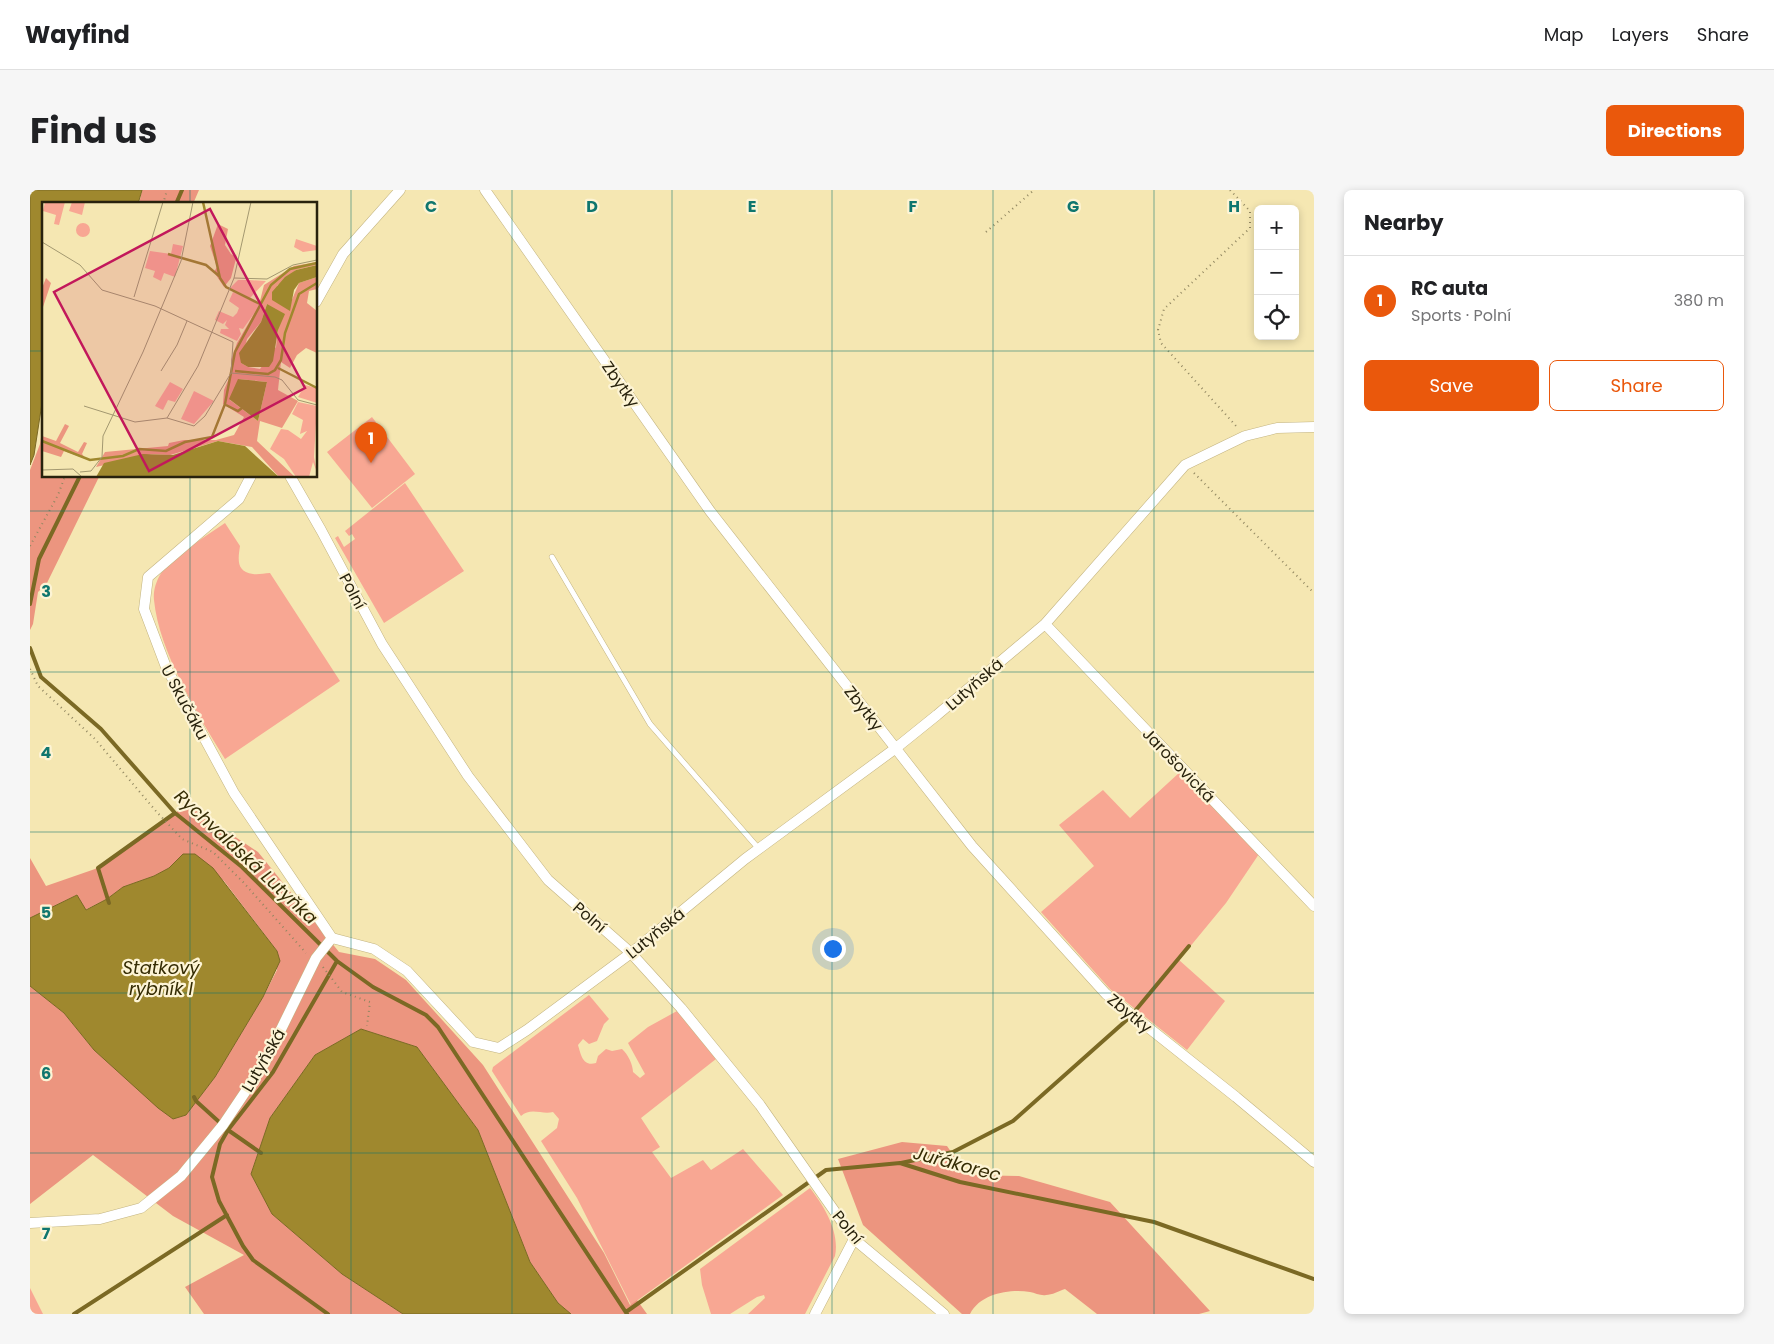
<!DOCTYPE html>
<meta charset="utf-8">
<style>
body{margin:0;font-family:Poppins,sans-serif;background:#f6f6f6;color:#202124}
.controls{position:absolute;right:15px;top:15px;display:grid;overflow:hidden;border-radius:8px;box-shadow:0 2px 8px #0003}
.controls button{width:45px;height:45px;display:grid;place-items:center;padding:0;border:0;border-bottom:1px solid #e0e0e0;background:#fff;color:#202124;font:25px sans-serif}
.you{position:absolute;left:802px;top:758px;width:18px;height:18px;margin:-12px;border:4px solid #fff;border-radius:50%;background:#1a73e8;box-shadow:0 0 0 8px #1a73e833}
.badge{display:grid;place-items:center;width:32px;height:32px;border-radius:50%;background:#ea580c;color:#fff;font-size:16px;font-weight:700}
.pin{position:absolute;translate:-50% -41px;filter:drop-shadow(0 1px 2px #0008)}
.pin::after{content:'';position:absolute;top:26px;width:18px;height:15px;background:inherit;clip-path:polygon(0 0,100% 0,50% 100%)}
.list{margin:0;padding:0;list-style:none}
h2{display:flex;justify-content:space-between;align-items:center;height:65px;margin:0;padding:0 20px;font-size:21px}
h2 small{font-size:16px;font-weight:400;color:#757577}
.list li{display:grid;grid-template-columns:32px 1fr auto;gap:15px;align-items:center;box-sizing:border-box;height:90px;padding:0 20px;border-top:1px solid #e0e0e0}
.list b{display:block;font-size:19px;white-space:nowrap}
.list p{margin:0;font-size:16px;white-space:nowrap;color:#757577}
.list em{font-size:16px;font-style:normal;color:#757577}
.actions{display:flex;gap:10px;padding:15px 20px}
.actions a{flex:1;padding:11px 0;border:1px solid #ea580c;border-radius:8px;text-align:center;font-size:18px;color:#ea580c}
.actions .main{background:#ea580c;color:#fff}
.icon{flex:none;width:28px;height:28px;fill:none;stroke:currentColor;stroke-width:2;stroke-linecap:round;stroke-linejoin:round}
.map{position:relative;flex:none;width:1284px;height:1124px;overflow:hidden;border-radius:8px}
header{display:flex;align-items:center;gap:30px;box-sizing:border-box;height:70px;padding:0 25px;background:#fff;border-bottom:1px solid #e0e0e0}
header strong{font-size:24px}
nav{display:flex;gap:28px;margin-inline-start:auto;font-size:18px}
.intro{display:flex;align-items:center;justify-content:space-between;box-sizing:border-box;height:120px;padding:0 30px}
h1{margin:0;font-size:35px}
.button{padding:12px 22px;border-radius:8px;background:#ea580c;color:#fff;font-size:18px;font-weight:700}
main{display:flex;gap:30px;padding:0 30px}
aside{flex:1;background:#fff;border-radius:8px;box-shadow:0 2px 8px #0003}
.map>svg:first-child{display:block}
.green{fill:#f8a793}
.forest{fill:#ec957f}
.water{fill:#9f882e;stroke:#7b6924}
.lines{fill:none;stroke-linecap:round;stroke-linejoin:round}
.stream{stroke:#7b6924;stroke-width:4}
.service-casing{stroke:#c3b481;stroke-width:6}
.minor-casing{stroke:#c3b481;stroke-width:11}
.path{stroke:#918761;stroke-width:2;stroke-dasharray:1 4;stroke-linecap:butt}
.service{stroke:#fff;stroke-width:5}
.minor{stroke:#fff;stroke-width:10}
.grid{fill:none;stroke:#0f766e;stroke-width:1;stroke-opacity:0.55}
.labels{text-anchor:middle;stroke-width:4.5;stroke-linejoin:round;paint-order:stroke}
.street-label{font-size:16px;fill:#28220d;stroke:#fdf4d5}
.water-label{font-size:18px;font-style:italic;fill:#352c04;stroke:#fdf4d5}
.inset-river{fill:none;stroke:#9f882e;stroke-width:2.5}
.inset-road{fill:none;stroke:#a39870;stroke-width:1}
.view{fill:#c2185b;fill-opacity:0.15;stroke:#c2185b;stroke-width:2.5}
.inset-edge{fill:none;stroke:#28220d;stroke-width:2.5}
.grid-label{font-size:16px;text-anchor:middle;font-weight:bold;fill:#0f766e;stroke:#fdf4d5;stroke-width:4.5;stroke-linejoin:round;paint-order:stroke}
</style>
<header>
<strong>Wayfind</strong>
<nav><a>Map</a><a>Layers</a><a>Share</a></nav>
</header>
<div class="intro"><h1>Find us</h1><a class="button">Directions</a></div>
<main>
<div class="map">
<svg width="1284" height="1124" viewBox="0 0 1284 1124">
<rect width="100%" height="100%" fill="#f5e7b2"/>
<path class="green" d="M 342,227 L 385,284 L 342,318 L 297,262 Z
M 375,293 L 434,381 L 354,433 L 305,348 L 308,346 L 314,357 L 325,349 L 322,344 L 319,346 L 315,341 Z
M 195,333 L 210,356 C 208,369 206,382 223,384 C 228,385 234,383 240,383 L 310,491 L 195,569 C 168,525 129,462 124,410 C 123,401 126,392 130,385 C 139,369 179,344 195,333 Z
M 1150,582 L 1229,664 L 1196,713 L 1149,770 L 1195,811 L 1157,860 L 1080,799 L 1011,722 L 1064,676 L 1029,635 L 1073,600 L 1100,628 Z
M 559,805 L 579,829 L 574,834 L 567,851 L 559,854 L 553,849 L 548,855 C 551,865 553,877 566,873 L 568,866 L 576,859 L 582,861 L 592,859 C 598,864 603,875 603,882 L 610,888 L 615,884 L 598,853 L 618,837 L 647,821 L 686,869 L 611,928 L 630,957 L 622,962 L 641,988 L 673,970 L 681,980 L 713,959 L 753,1005 L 601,1115 L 547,1008 L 511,951 L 527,938 L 529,929 L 523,922 C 512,925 501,917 491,926 L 462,881 L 463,877 Z
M 780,998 C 794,1016 810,1042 805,1066 L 775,1124 L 718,1124 L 735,1108 L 734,1105 L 727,1107 L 700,1124 L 681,1124 L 672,1095 L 670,1079 Z
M 0,1098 L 13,1124 L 0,1124 Z"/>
<path class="forest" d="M 112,0 L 169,0 L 163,14 L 109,14 Z
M 14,228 L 14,286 L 69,287 L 17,393 L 8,402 L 3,434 L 0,440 L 0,280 L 10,254 Z
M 156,614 L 228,662 L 309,762 L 345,769 L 376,790 L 453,875 L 574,1063 L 600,1115 L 607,1110 L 617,1124 L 541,1124 L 528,1113 L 500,1072 L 448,940 L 387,857 L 331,839 L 285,865 L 240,928 L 221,984 L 242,1024 L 312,1084 L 373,1124 L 174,1124 L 155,1097 L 214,1065 L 143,1026 L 63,965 L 0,1014 L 0,796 L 34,823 L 64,860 L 143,929 L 156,925 L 185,887 L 233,807 L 247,780 L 247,761 L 194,691 L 153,664 L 139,678 L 124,686 L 93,697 L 77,709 L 55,720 L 47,705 L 0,728 L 0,668 L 16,696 L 65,679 L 134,633 Z
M 872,952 L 917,956 L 937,985 L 989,986 L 1080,1012 L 1180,1121 L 1169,1124 L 1067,1124 L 1035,1099 C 1029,1101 1022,1105 1016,1105 C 1011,1106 1005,1103 1000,1102 C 980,1099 951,1103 940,1124 L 932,1124 L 833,1035 L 808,969 Z"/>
<path class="water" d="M 0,0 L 112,0 L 108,14 L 14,14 L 14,200 L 4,265 L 0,275 Z
M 153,664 L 165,664 L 183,678 L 247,761 L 250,771 L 233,807 L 185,887 L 156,925 L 143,929 L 128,918 L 64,860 L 34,823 L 0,796 L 0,728 L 47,705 L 56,720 L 77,709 L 93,697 L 124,686 L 139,678 Z
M 331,839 L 387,857 L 448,940 L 500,1072 L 528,1113 L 541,1124 L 373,1124 L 312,1084 L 242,1024 L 221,984 L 240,928 L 285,865 Z"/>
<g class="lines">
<path class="stream" d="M 146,14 L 152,0
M 0,414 L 9,369 L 50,286
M 0,458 L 11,487 L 71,539 L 145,623 L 212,677 L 307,771 L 343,797 L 396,825 L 408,837 L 597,1124
M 79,713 L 68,678 L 145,623
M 164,907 L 166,911 L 198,940 L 231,963
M 871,973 L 923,962 L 983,931 L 1100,827 L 1159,756
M 596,1122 L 796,980 L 870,973 L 930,992 L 1124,1032 L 1284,1089
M 44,1124 L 197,1025
M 298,1124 L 223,1070 L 213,1056 L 189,1011 L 182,987 L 190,954 L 198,940 L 243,882 L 307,771"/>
<defs>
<path id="service" d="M 522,367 L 620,534 L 729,659"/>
<path id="minor" d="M 455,0 L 680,321 L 942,656 L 1076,804 L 1206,907 L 1284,972
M 286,112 L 313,64 L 370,0
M 221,286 L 209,309 L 118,387 L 114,419 L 136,477 L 204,603 L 302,748
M 260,286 L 291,340 L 352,454 L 438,586 L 518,690 L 601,763 L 651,818 L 730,915 L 824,1049 L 914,1124
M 1015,434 L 1284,716
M 302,748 L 344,759 L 377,781 L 443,852 L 469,858 L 497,840 L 601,763 L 715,669 L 866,558 L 907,525 L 1015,434 L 1155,275 L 1215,246 L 1247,238 L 1284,237
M 0,1033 L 70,1029 L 111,1018 L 151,986 L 193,935 L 234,874 L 286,768 L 302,748
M 785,1124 L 824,1049"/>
</defs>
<use href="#service" class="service-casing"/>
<use href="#minor" class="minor-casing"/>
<path class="path" d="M 1200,0 L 1220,21 L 1220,38 L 1134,119 L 1128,140 L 1131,153 L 1207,237
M 133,14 L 137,0
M 956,42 L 1004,0
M 1164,283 L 1284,403
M 0,356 L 28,305 L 35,286
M 0,479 L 8,496 L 65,549 L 125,620 L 152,649 L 183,662 L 214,693 L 276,763
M 293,777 L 312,802 L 340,812 L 337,836"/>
<use href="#service" class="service"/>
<use href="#minor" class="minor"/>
</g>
<path class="grid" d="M 160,0 L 160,14M 321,0 L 321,1124M 482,0 L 482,1124M 642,0 L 642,1124M 802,0 L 802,1124M 963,0 L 963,1124M 1124,0 L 1124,1124M 0,161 L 14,161M 286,161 L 1284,161M 160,286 L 160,1124M 0,321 L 1284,321M 0,482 L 1284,482M 0,642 L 1284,642M 0,803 L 1284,803M 0,963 L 1284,963"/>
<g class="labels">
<g class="street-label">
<text transform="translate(591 194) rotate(55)" y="6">Zbytky</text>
<text transform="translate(323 401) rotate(62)" y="6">Polní</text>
<text transform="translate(944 494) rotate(-41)" y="6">Lutyňská</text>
<text transform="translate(155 512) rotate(62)" y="6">U Skučáku</text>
<text transform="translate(834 518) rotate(52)" y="6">Zbytky</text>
<text transform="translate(1149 575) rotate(46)" y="6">Jarošovická</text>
<text transform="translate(560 727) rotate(41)" y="6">Polní</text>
<text transform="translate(625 743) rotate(-39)" y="6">Lutyňská</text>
<text transform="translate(1100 823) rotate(39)" y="6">Zbytky</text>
<text transform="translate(233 870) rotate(-60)" y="6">Lutyňská</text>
<text transform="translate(818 1037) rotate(51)" y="6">Polní</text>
</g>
<g class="water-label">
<text transform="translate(216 667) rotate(43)" y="6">Rychvaldská Lutyňka</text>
<text x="131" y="784">Statkový<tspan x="131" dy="21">rybník I</tspan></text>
<text transform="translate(927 974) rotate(15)" y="6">Juřákorec</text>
</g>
</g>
<g transform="translate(12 12)">
<rect width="275" height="275" fill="#f5e7b2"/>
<path d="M 3,0 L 23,0 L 17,23 L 12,22 L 14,13 L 1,9 ZM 30,0 L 43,0 L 40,13 L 27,9 ZM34 28a7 7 0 1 1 14 0a7 7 0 1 1-14 0ZM 254,37 L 275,44 L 275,48 L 261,50 L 252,45 ZM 131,42 L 141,44 L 133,75 L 122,71 L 119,79 L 111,75 L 113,69 L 103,66 L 108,49 L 129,52 ZM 196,78 L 207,78 L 224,79 L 208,96 L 188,86 ZM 191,90 L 218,103 L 201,127 L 197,126 L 199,132 L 195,139 L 178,131 L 179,127 L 187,127 L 183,123 L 185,118 L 181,122 L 173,118 L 177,109 L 191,115 L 195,111 L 197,106 L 187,99 ZM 128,180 L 141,187 L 133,200 L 126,198 L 121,208 L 113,204 ZM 263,183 L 275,186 L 275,201 L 256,195 ZM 152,189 L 172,199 L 152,222 L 139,217 ZM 256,200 L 275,204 L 272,255 L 275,270 L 271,260 L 267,275 L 254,275 L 242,257 L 228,247 L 239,227 L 246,228 L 259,237 L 265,229 L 258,232 L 261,218 L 250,212 Z" fill="#f8a793"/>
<path d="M 176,22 L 186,27 L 183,43 L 189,52 L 194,55 L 196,49 L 189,76 L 182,85 L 172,70 L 175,65 L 168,44 ZM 275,60 L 275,63 L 254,68 L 235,84 L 249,100 L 257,81 L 275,75 L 275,87 L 267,89 L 265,101 L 275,109 L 275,151 L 264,146 L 255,153 L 248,166 L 239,160 L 236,188 L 256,199 L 240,226 L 218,219 L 215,239 L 253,275 L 237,275 L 210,245 L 176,239 L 128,253 L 109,252 L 54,265 L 63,250 L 126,244 L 127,241 L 142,238 L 174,238 L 192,233 L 202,215 L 181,202 L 182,188 L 190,169 L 189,158 L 195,141 L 217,103 L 222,83 L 252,64 ZM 225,102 L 236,128 L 234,145 L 218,167 L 206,165 L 199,161 L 205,137 L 219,120 ZM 197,177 L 225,180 L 216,219 L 188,198 ZM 4,76 L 9,81 L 0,108 L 0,86 ZM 23,222 L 27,224 L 18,241 L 36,250 L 42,240 L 45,241 L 40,252 L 44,257 L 22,249 L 19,255 L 0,249 L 0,234 L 14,239 Z" fill="#ec957f" fill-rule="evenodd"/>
<path d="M 275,63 L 275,75 L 257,81 L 252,88 L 248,109 L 230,98 L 230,90 L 243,75 L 254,68 ZM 225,102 L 243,112 L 236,128 L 231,159 L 227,165 L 206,165 L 199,161 L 197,151 L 219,120 ZM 196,177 L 225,180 L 216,219 L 187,197 ZM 176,239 L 203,244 L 237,275 L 54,275 L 62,261 L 101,252 L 131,253 Z" fill="#9f882e"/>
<path class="inset-river" d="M 161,0 L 178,76 L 184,85 L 218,102M 126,52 L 164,63 L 177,74M 236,166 L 275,186M 193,169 L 226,172 L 233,168 L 239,158 L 243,131 L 257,92 L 275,81M 184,203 L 196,209 L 200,206M 0,239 L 48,258 L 81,254 L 97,247 L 124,249 L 143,240 L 170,235 L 183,202 L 193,150 L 229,83 L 248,67 L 275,61"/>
<path class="inset-road" d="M 0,40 L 38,63 L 60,88 L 113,104 L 191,140 L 189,171M 192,76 L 225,77 L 251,63 L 275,58M 92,95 L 121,0M 119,169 L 135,143 L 145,119M 189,171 L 233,175 L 240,178 L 256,198 L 275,203M 42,204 L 93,220 L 125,216 L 152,224 L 163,214 L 189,171M 125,216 L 156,164 L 192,76 L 209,0M 0,268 L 31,267 L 40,275M 38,270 L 49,269 L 60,255 L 61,234 L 101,150 L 139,59 L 151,0"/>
<path class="view" d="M 168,7 L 263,186 L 107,269 L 12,90 Z"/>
<rect width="275" height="275" class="inset-edge"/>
</g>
<g class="grid-label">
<text x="401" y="22">C</text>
<text x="562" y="22">D</text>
<text x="722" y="22">E</text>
<text x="883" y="22">F</text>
<text x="1043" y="22">G</text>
<text x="1204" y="22">H</text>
<text x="16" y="407">3</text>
<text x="16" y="568">4</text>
<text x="16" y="728">5</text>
<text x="16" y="889">6</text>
<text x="16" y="1049">7</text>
</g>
</svg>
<div class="controls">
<button>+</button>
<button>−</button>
<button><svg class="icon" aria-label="locate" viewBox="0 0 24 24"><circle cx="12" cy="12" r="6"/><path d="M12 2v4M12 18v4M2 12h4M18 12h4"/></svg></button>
</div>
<div class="you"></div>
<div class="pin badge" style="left:341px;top:273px">1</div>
</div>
<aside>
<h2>Nearby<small></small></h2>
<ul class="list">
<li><span class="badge">1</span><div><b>RC auta</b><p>Sports · Polní</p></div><em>380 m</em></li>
</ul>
<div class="actions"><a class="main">Save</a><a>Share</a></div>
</aside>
</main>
